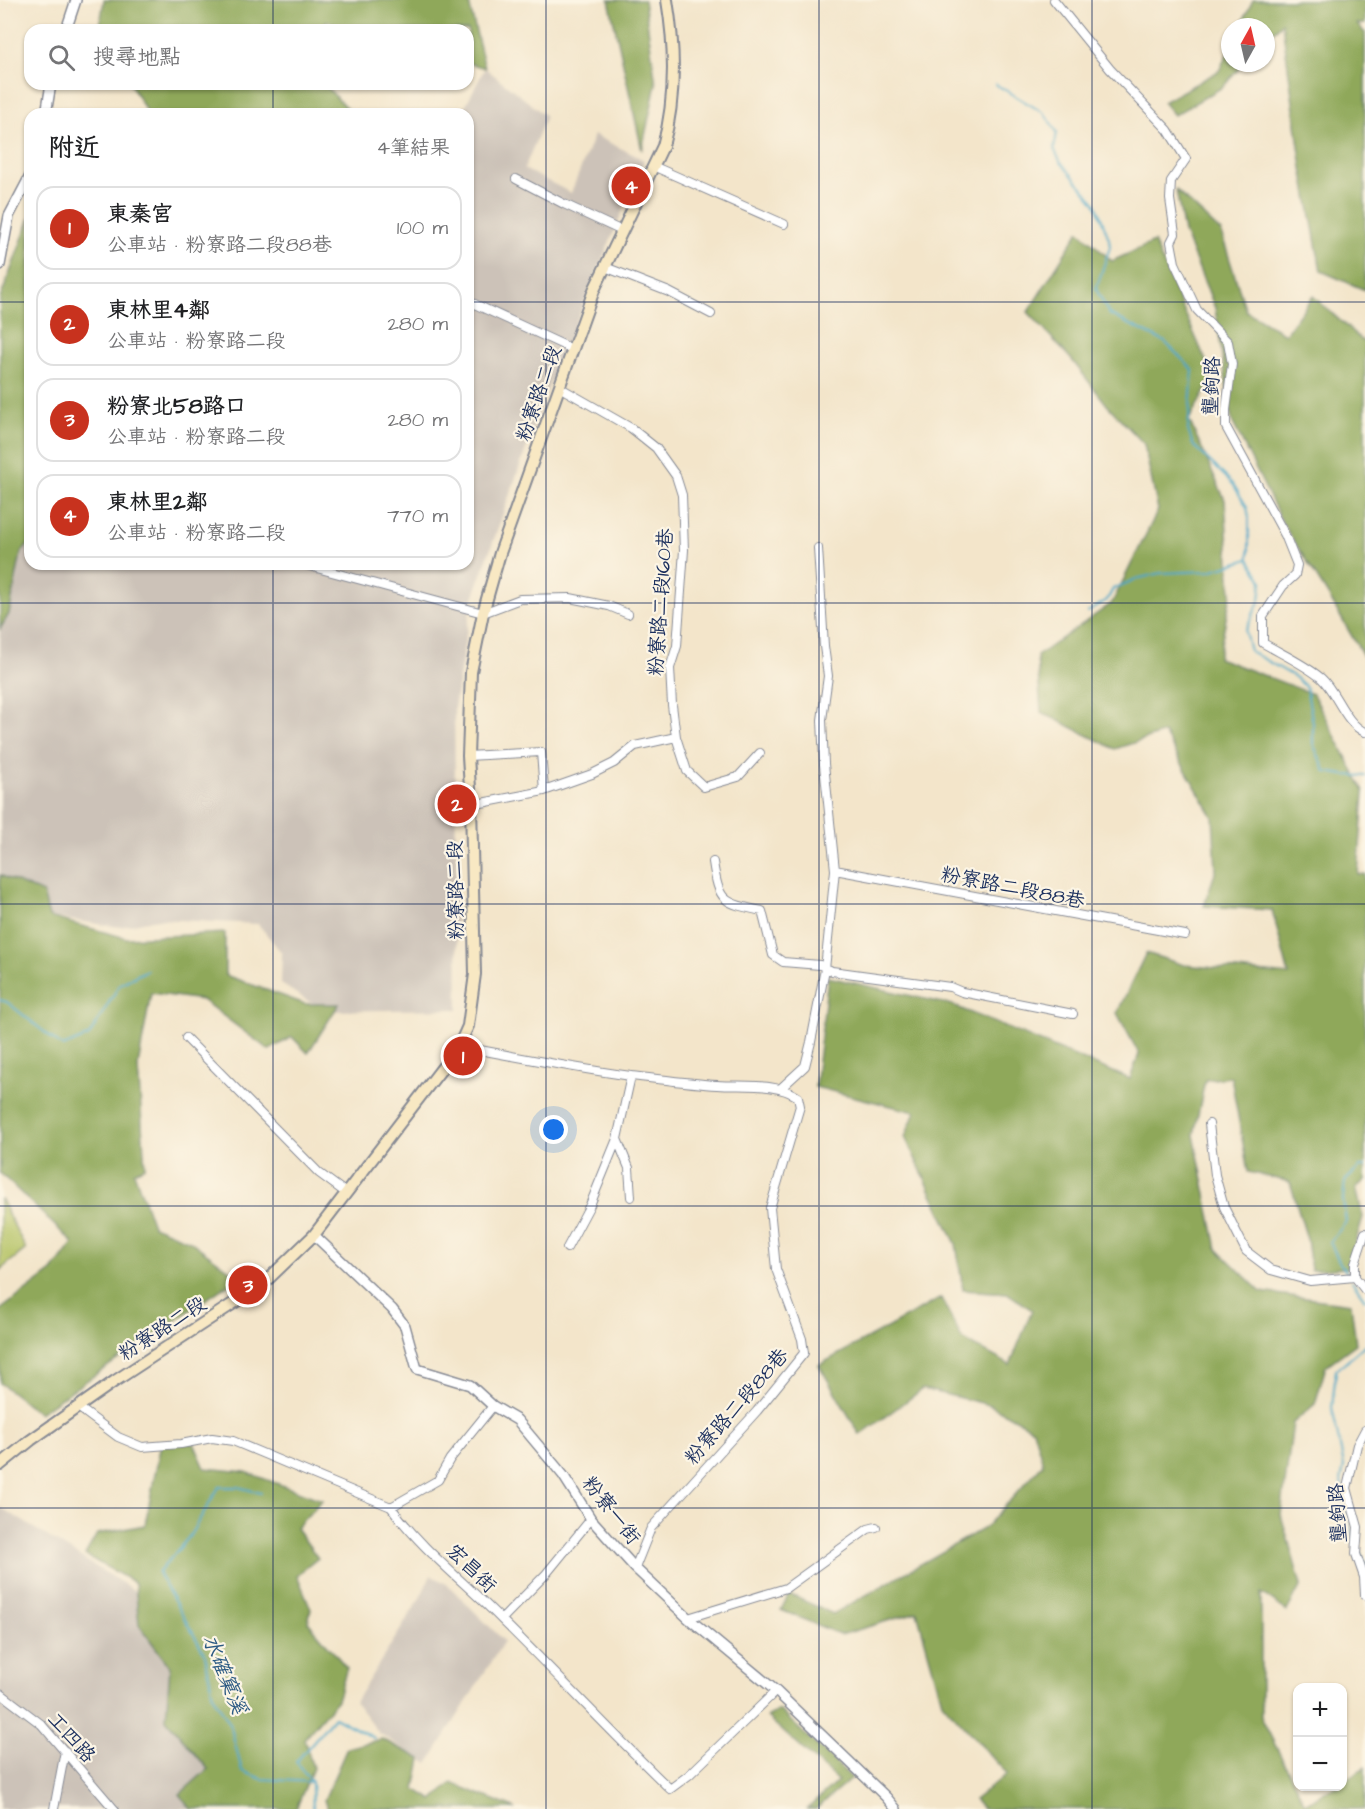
<!DOCTYPE html>
<html lang="zh-TW">
<meta charset="utf-8">
<style>
body{margin:0;font-family:"Architects Daughter","LXGW WenKai TC",sans-serif;background:#f6f6f6;color:#202124}
.controls{position:absolute;right:18px;bottom:18px;display:grid;overflow:hidden;border-radius:12px;box-shadow:0 2px 4px #0004}
.controls button{width:54px;height:54px;display:grid;place-items:center;padding:0;border:0;border-bottom:2px solid #e0e0e0;background:#fff;color:#202124;font:30px sans-serif}
.compass{position:absolute;left:1221px;top:18px;width:54px;height:54px;border-radius:50%;background:#fff;box-shadow:0 2px 4px #0004;rotate:8deg}
.you{position:absolute;left:554px;top:1130px;width:21px;height:21px;margin:-15px;border:4px solid #fff;border-radius:50%;background:#1a73e8;box-shadow:0 0 0 9px #1a73e833}
.badge{display:grid;place-items:center;width:39px;height:39px;border-radius:50%;background:#c8321e;color:#fff;font-size:20px;font-weight:700}
.pin{position:absolute;translate:-50% -50%;border:3px solid #fff;box-shadow:0 2px 6px #0006}
.list{margin:0;padding:0;list-style:none}
h2{display:flex;justify-content:space-between;align-items:center;height:78px;margin:0;padding:0 24px;font-size:26px}
h2 small{font-size:20px;font-weight:400;color:#757577}
.list li{display:grid;grid-template-columns:39px 1fr auto;gap:18px;align-items:center;box-sizing:border-box;height:84px;margin:0 12px 12px;padding:0 12px;border:2px solid #e0e0e0;border-radius:18px}
.list b{display:block;font-size:22px;white-space:nowrap}
.list p{margin:0;font-size:20px;white-space:nowrap;color:#757577}
.list em{font-size:20px;font-style:normal;color:#757577}
.icon{flex:none;width:33px;height:33px;fill:none;stroke:currentColor;stroke-width:2;stroke-linecap:round;stroke-linejoin:round}
.map{position:relative;flex:none;width:1365px;height:1809px;overflow:hidden}
.search{position:absolute;background:#fff;box-shadow:0 2px 4px #0004;left:24px;top:24px;width:450px;height:66px;display:flex;align-items:center;gap:15px;box-sizing:border-box;padding:0 21px;border-radius:18px;color:#757577;font-size:22px}
.panel{position:absolute;background:#fff;box-shadow:0 2px 4px #0004;left:24px;top:108px;width:450px;height:462px;border-radius:18px}
.map>svg:first-child{display:block}
.industrial{fill:#ccc2b8}
.green{fill:#b4c264;stroke:#687861;stroke-width:1.5}
.forest{fill:#8fa85a;stroke:#556c5c;stroke-width:1.5}
.lines{fill:none;stroke-linecap:round;stroke-linejoin:round}
.stream{stroke:#49a7c8;stroke-width:2}
.minor-casing{stroke:#878a94;stroke-width:10}
.tertiary-casing{stroke:#878a94;stroke-width:12}
.secondary-casing{stroke:#878a94;stroke-width:14}
.minor{stroke:#fff;stroke-width:8}
.tertiary{stroke:#fff;stroke-width:9}
.secondary{stroke:#f8e8c3;stroke-width:10}
.grid{fill:none;stroke:#1b2f5e;stroke-width:1.5;stroke-opacity:0.55}
.labels{text-anchor:middle;stroke-width:4.5;stroke-linejoin:round;paint-order:stroke}
.street-label{font-size:20px;fill:#1b2f5e;stroke:#fcf5e5}
.water-label{font-size:21px;font-style:italic;fill:#2b5983;stroke:#fcf5e5}
</style>
<div class="map">
<svg width="1365" height="1809" viewBox="0 0 1365 1809">
<rect width="100%" height="100%" fill="#fcf5e5"/>
<filter id="ink" filterUnits="userSpaceOnUse"><feTurbulence type="fractalNoise" baseFrequency=".0167" numOctaves="2"/><feDisplacementMap in="SourceGraphic" scale="12" xChannelSelector="R" yChannelSelector="G"/><feConvolveMatrix kernelMatrix="1 2 1 2 8 2 1 2 1" color-interpolation-filters="sRGB"/></filter>
<filter id="wash" filterUnits="userSpaceOnUse"><feTurbulence type="fractalNoise" baseFrequency=".008" numOctaves="4" result="noise"/><feDisplacementMap in="SourceGraphic" scale="24" xChannelSelector="R" yChannelSelector="G"/><feGaussianBlur stdDeviation="1.35" result="paint"/><feColorMatrix in="noise" values="0 0 0 0 0 0 0 0 0 0 0 0 0 0 0 0 0 1.4 0 .05"/><feComposite in="paint" operator="in"/></filter>
<g filter="url(#wash)">
<rect width="100%" height="100%" fill="#f3e5ca"/>
<path class="industrial" d="M 485,68 L 546,116 L 524,169 L 571,193 L 594,135 L 644,160 L 545,395 L 471,604 L 454,708 L 458,1009 L 324,1011 L 281,984 L 282,953 L 258,924 L 157,919 L 120,927 L 49,917 L 43,893 L 0,875 L 0,629 L 9,614 L 21,553 L 30,543 L 30,564 L 468,564 L 468,114 L 461,114 Z
M 0,1507 L 164,1609 L 250,1809 L 0,1809 Z
M 431,1575 L 447,1584 L 504,1641 L 428,1764 L 379,1733 L 355,1702 L 419,1600 Z"/>
<path class="green" d="M 0,1198 L 26,1249 L 0,1270 Z"/>
<path class="forest" d="M 104,0 L 472,0 L 469,3 L 485,68 L 468,63 L 468,30 L 357,30 L 326,21 L 324,30 L 99,30 Z
M 609,0 L 644,0 L 656,84 L 642,150 Z
M 1253,0 L 1365,0 L 1365,24 L 1357,24 L 1365,33 L 1365,290 L 1321,271 L 1302,168 L 1282,23 L 1266,39 L 1266,27 L 1240,27 Z
M 1230,48 L 1230,63 L 1244,63 L 1223,87 L 1174,115 L 1163,102 L 1219,71 Z
M 130,84 L 324,84 L 352,114 L 148,114 Z
M 1176,190 L 1221,232 L 1246,311 L 1285,334 L 1313,296 L 1365,343 L 1365,659 L 1328,595 L 1283,524 L 1232,421 L 1215,308 L 1184,232 Z
M 30,218 L 30,543 L 21,553 L 9,614 L 0,629 L 0,299 Z
M 1079,231 L 1112,261 L 1154,242 L 1213,377 L 1189,420 L 1225,500 L 1231,594 L 1218,658 L 1313,694 L 1364,791 L 1358,875 L 1365,874 L 1365,1180 L 1356,1188 L 1363,1217 L 1348,1268 L 1311,1270 L 1307,1239 L 1290,1182 L 1248,1172 L 1231,1077 L 1205,1080 L 1194,1135 L 1217,1249 L 1261,1292 L 1351,1304 L 1356,1344 L 1326,1366 L 1315,1404 L 1293,1423 L 1281,1515 L 1301,1585 L 1287,1611 L 1261,1593 L 1261,1717 L 1305,1804 L 1333,1787 L 1342,1786 L 1343,1781 L 1365,1767 L 1365,1809 L 983,1809 L 974,1800 L 1007,1774 L 942,1702 L 917,1612 L 841,1635 L 781,1610 L 789,1594 L 833,1614 L 986,1527 L 1043,1464 L 1033,1429 L 990,1405 L 923,1389 L 860,1435 L 819,1365 L 941,1298 L 962,1339 L 1010,1365 L 1032,1310 L 1007,1293 L 963,1290 L 956,1244 L 905,1137 L 915,1112 L 815,1087 L 828,977 L 952,1005 L 1130,1079 L 1139,1054 L 1117,1013 L 1146,953 L 1184,965 L 1289,975 L 1272,910 L 1204,906 L 1216,870 L 1213,817 L 1164,733 L 1115,749 L 1041,712 L 1037,656 L 1112,603 L 1158,510 L 1144,444 L 1107,405 L 1072,360 L 1028,312 Z
M 0,875 L 43,893 L 49,917 L 126,938 L 225,933 L 225,975 L 305,1004 L 339,1004 L 308,1053 L 292,1037 L 269,1050 L 202,1000 L 151,993 L 138,1066 L 145,1167 L 134,1172 L 153,1226 L 190,1241 L 239,1277 L 39,1413 L 0,1383 L 0,1310 L 52,1271 L 73,1243 L 0,1173 Z
M 161,1443 L 194,1443 L 205,1468 L 246,1472 L 322,1500 L 296,1528 L 318,1558 L 297,1575 L 311,1609 L 308,1622 L 347,1668 L 337,1700 L 304,1739 L 313,1768 L 296,1809 L 191,1809 L 180,1794 L 208,1769 L 166,1719 L 170,1667 L 139,1625 L 135,1583 L 85,1555 L 97,1534 L 145,1525 Z
M 779,1710 L 852,1778 L 816,1809 L 807,1809 L 838,1781 L 767,1717 Z
M 382,1739 L 421,1759 L 415,1789 L 433,1800 L 452,1783 L 516,1809 L 327,1809 L 324,1800 L 347,1748 Z"/>
<g class="lines">
<path class="stream" d="M 995,84 L 1044,113 L 1057,132 L 1054,149 L 1060,161 L 1096,204 L 1109,239 L 1110,247 L 1096,289 L 1109,314 L 1165,342 L 1193,370 L 1188,430 L 1193,445 L 1233,484 L 1247,507 L 1249,518 L 1249,559 L 1262,581 L 1260,600 L 1245,631 L 1250,651 L 1295,677 L 1306,687 L 1313,723 L 1313,744 L 1326,772 L 1344,775 L 1365,776
M 1088,612 L 1107,600 L 1113,589 L 1136,579 L 1161,573 L 1209,571 L 1249,559
M 0,1000 L 7,1002 L 63,1047 L 89,1036 L 120,984 L 147,970
M 1349,1276 L 1340,1263 L 1330,1242 L 1346,1222 L 1343,1199 L 1345,1181 L 1360,1167 L 1365,1167
M 1352,1281 L 1365,1299
M 261,1493 L 238,1487 L 219,1487 L 189,1537 L 158,1573 L 205,1654 L 213,1696 L 230,1724 L 242,1771 L 262,1779 L 312,1782
M 1355,1537 L 1347,1522 L 1341,1481 L 1344,1466 L 1332,1408 L 1336,1370 L 1365,1345
M 1359,1548 L 1365,1565
M 312,1782 L 296,1762 L 334,1717 L 374,1738
M 312,1782 L 313,1809"/>
</g>
</g>
<g filter="url(#ink)">
<g class="lines">
<defs>
<path id="minor" d="M 1054,0 L 1110,69 L 1168,130 L 1186,159 L 1171,181 L 1170,199 L 1175,234 L 1171,242 L 1175,263 L 1197,310 L 1228,342 L 1232,364 L 1226,410 L 1226,427 L 1285,535 L 1297,565 L 1295,575 L 1283,586 L 1263,616 L 1263,643 C 1282,654 1304,664 1321,678 C 1336,691 1345,724 1365,732
M 653,166 L 784,224
M 516,179 L 564,204 L 622,231
M 605,267 L 669,292 L 711,314
M 468,301 L 572,349
M 559,387 L 631,428 L 656,448 L 676,476 L 682,495 L 684,550 L 677,646 L 670,668 L 672,705 L 676,737 L 687,771 L 704,787 L 738,777 L 760,753
M 302,564 L 483,613 L 520,599 L 570,598 L 609,606 L 628,614
M 468,756 L 541,752 L 544,791 L 592,774 L 614,763 L 635,746 L 676,737
M 471,805 L 544,791
M 713,862 C 719,902 723,903 762,911 L 773,955 L 783,962 L 820,965 L 832,971 L 950,987 L 962,992 L 1073,1014
M 835,870 L 1185,935
M 186,1038 L 319,1173 L 346,1193
M 459,1046 C 516,1057 573,1068 631,1076 C 659,1079 689,1083 717,1085 C 742,1087 777,1082 798,1097 L 800,1106 L 770,1208 L 776,1269 L 802,1339 L 804,1353 L 757,1411 L 651,1528 L 635,1568
M 780,1089 L 805,1066 L 811,1042 L 825,969 L 835,870 L 824,764 L 822,720 L 828,676 L 824,646 L 818,548
M 1209,1124 L 1215,1175 L 1224,1207 L 1246,1251 L 1271,1270 L 1310,1281 L 1355,1277
M 617,1139 L 629,1168 L 631,1197
M 1365,1233 L 1355,1263 L 1355,1277 L 1365,1290
M 567,1248 L 590,1205 L 617,1139 L 631,1076
M 78,1407 L 118,1437 L 142,1447 L 181,1444 L 212,1438 L 233,1441 L 391,1507 C 422,1550 466,1583 503,1621 C 559,1676 613,1734 670,1789 L 689,1775 L 776,1691
M 1365,1430 L 1357,1445 L 1347,1488 L 1358,1527 L 1356,1554 L 1364,1577 L 1365,1595
M 391,1507 L 438,1480 L 450,1459 L 493,1406
M 688,1618 L 786,1588 L 868,1529 L 876,1527
M 502,1619 L 546,1574 L 591,1519
M 0,1693 L 41,1724 L 114,1809
M 54,1809 L 65,1751"/>
<path id="tertiary" d="M 66,30 L 76,0
M 46,114 L 51,84
M 0,265 L 9,216 L 30,176
M 314,1235 L 392,1309 L 405,1326 L 417,1369 L 470,1385 L 493,1406 L 517,1420 L 563,1475 L 591,1519 L 635,1568 L 688,1618 L 776,1691 L 886,1797 L 896,1809"/>
<path id="secondary" d="M 0,1465 L 31,1440 L 115,1381 L 263,1284 L 314,1235 L 459,1046 L 468,1026 L 475,974 L 471,805 L 468,756 L 471,672 L 483,613 L 500,553 L 594,290 L 663,146 C 676,99 675,48 667,0"/>
</defs>
<use href="#minor" class="minor-casing"/>
<use href="#tertiary" class="tertiary-casing"/>
<use href="#secondary" class="secondary-casing"/>
<use href="#minor" class="minor"/>
<use href="#tertiary" class="tertiary"/>
<use href="#secondary" class="secondary"/>
</g>
</g>
<path class="grid" d="M 273,0 L 273,30M 546,0 L 546,1809M 819,0 L 819,1809M 1092,0 L 1092,1809M 273,84 L 273,114M 0,302 L 30,302M 468,302 L 1365,302M 273,564 L 273,1809M 0,603 L 1365,603M 0,904 L 1365,904M 0,1206 L 1365,1206M 0,1508 L 1365,1508"/>
<g class="labels">
<g class="street-label">
<text transform="translate(1211 386) rotate(-88)" y="7">壟鉤路</text>
<text transform="translate(538 393) rotate(-71)" y="7">粉寮路二段</text>
<text transform="translate(660 602) rotate(-86)" y="7">粉寮路二段160巷</text>
<text transform="translate(1013 887) rotate(11)" y="7">粉寮路二段88巷</text>
<text transform="translate(455 890) rotate(-91)" y="7">粉寮路二段</text>
<text transform="translate(162 1328) rotate(-33)" y="7">粉寮路二段</text>
<text transform="translate(736 1406) rotate(-49)" y="7">粉寮路二段88巷</text>
<text transform="translate(612 1510) rotate(52)" y="7">粉寮一街</text>
<text transform="translate(1337 1513) rotate(-94)" y="7">壟鉤路</text>
<text transform="translate(472 1568) rotate(44)" y="7">宏昌街</text>
<text transform="translate(72 1737) rotate(48)" y="7">工四路</text>
</g>
<g class="water-label">
<text transform="translate(225 1674) rotate(68)" y="7">水確窠溪</text>
</g>
</g>
</svg>
<div class="controls">
<button>+</button>
<button>−</button>
</div>
<svg class="compass" viewBox="-18 -18 36 36"><path d="M0-13l5 13h-10z" fill="#e53935"/><path d="M0 13l5-13h-10z" fill="#757577"/></svg>
<div class="you"></div>
<div class="pin badge" style="left:463px;top:1056px">1</div>
<div class="pin badge" style="left:457px;top:804px">2</div>
<div class="pin badge" style="left:248px;top:1285px">3</div>
<div class="pin badge" style="left:631px;top:186px">4</div>
<div class="search"><svg class="icon" aria-label="search" viewBox="0 0 24 24"><circle cx="10" cy="10" r="6"/><path d="M15 15l6 6"/></svg>搜尋地點</div>
<section class="panel">
<h2>附近<small>4筆結果</small></h2>
<ul class="list">
<li><span class="badge">1</span><div><b>東秦宮</b><p>公車站 · 粉寮路二段88巷</p></div><em>100 m</em></li>
<li><span class="badge">2</span><div><b>東林里4鄰</b><p>公車站 · 粉寮路二段</p></div><em>280 m</em></li>
<li><span class="badge">3</span><div><b>粉寮北58路口</b><p>公車站 · 粉寮路二段</p></div><em>280 m</em></li>
<li><span class="badge">4</span><div><b>東林里2鄰</b><p>公車站 · 粉寮路二段</p></div><em>770 m</em></li>
</ul>
</section>
</div>
